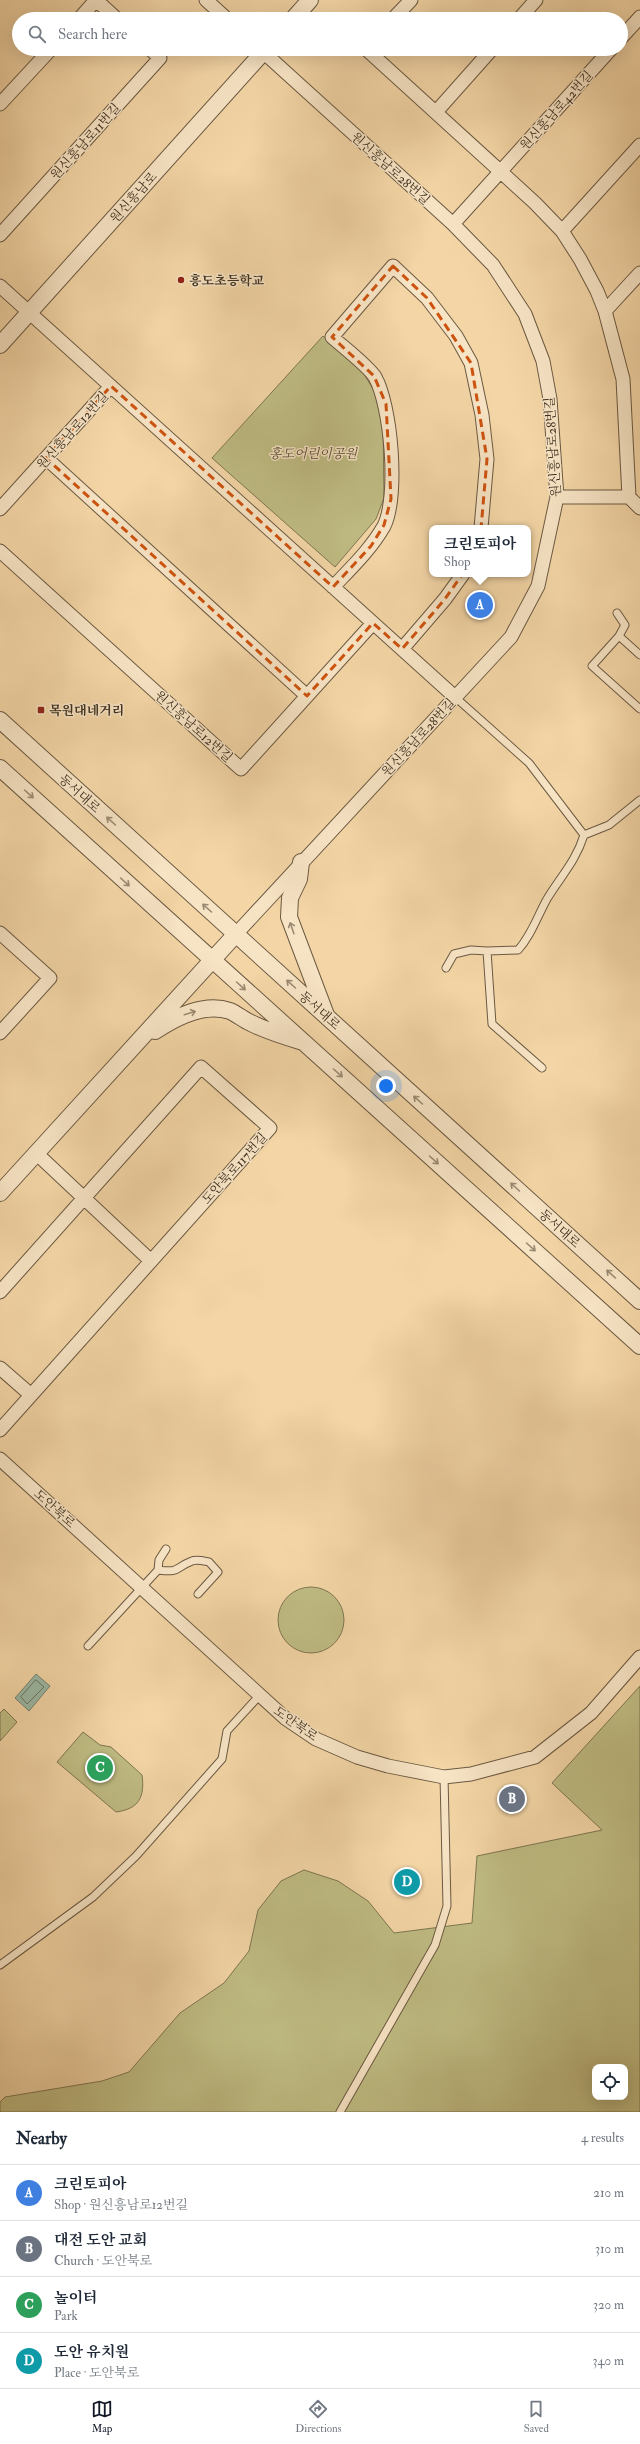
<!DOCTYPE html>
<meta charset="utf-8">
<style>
body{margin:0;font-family:"IM FELL Double Pica","Noto Serif KR",serif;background:#f6f6f7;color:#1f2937}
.controls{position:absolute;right:12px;bottom:12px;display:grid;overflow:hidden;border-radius:8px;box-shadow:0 4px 16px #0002}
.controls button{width:36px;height:36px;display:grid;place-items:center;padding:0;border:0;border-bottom:1px solid #e0e1e3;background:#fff;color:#1f2937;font:20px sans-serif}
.you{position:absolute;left:386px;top:1086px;width:14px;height:14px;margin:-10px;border:3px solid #fff;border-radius:50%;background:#1a73e8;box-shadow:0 0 0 6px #1a73e833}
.badge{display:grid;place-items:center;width:26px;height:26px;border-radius:50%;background:#111827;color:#fff;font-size:13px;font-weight:700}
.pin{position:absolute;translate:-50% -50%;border:2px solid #fff;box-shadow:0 1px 4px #0006}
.popup{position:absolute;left:429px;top:525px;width:102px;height:52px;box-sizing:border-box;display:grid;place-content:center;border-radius:8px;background:#fff;filter:drop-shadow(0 1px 3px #0005);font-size:13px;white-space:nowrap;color:#747a83}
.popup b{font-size:15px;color:#1f2937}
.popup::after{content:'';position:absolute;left:50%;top:100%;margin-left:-8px;border:8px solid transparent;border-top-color:#fff}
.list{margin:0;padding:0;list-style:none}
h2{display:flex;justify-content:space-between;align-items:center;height:52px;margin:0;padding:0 16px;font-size:17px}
h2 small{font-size:13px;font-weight:400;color:#747a83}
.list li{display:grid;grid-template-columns:26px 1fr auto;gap:12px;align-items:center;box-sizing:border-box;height:56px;padding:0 16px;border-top:1px solid #e0e1e3}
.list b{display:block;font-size:15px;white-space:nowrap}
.list p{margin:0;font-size:13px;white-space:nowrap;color:#747a83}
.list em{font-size:13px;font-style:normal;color:#747a83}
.icon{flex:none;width:22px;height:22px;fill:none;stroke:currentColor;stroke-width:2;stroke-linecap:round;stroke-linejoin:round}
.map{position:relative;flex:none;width:640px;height:2112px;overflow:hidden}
.search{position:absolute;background:#fff;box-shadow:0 4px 16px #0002;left:12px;right:12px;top:12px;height:44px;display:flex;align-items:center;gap:10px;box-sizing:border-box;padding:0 14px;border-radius:22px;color:#747a83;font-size:15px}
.sheet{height:276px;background:#fff}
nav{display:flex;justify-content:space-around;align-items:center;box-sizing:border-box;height:56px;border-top:1px solid #e0e1e3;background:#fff;font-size:11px;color:#747a83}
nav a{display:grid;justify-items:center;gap:2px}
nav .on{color:#111827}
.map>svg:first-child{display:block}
.green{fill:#bfbc83;stroke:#7e7652;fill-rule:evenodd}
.water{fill:#9bb9a5;stroke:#768270}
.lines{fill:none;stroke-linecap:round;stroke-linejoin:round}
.shore{stroke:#6c7462;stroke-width:1}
.service-casing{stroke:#6b5942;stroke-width:9}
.minor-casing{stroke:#6b5942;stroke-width:15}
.tertiary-casing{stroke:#6b5942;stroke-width:18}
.service{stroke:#f7e4c5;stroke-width:7}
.minor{stroke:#f7e4c5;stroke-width:13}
.tertiary{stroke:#f7e4c5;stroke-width:16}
.oneway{stroke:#9a8a72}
.marked{fill:none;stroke:#ce530f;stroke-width:3;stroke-dasharray:8 5;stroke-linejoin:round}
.poi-dot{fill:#8f2418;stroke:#f7e4c5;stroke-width:1.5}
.labels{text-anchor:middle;stroke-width:3;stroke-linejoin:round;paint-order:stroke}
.street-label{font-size:13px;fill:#3e3020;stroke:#f7e4c5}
.poi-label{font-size:13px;font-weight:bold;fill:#3e3020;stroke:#f7e4c5;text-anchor:start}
.park-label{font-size:13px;font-style:italic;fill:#584c34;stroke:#f7e4c5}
</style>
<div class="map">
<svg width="640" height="2112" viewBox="0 0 640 2112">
<rect width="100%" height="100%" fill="#f3d5a6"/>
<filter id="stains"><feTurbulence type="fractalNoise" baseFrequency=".005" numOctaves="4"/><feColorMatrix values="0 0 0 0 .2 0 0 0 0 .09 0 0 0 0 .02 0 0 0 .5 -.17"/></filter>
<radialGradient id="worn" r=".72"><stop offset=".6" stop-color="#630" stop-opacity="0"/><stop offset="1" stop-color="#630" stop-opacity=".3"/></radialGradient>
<path class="green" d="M 323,336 L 362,371 L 375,392 L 383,419 L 384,498 L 376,519 L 335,567 L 212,458 Z
M278 1620a33 33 0 1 1 66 0a33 33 0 1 1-66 0Z
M 640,1686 L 640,2112 L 0,2112 L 0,2102 L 5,2097 L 102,2081 L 129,2072 L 180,2013 L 224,1983 L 249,1951 L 258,1910 L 281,1881 L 304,1870 L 338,1881 L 368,1901 L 394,1933 L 472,1923 L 477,1856 L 602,1830 L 552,1783 ZM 595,2067 L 625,2067 L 625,2097 L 595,2097 Z
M 4,1709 L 17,1722 L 0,1741 L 0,1713 Z
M 83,1732 L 100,1745 L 111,1747 L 142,1775 C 145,1797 139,1809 116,1812 L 57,1762 Z"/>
<path class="water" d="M 36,1674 L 50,1686 L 29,1711 L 15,1698 Z"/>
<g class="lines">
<path class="shore" d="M 36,1680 L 44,1687 L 27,1704 L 21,1697 Z"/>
<defs>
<path id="service" d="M 617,613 L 625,625 L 619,636
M 640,655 L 619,636 L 592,666 L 640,709
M 455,697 L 529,763 L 584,835 C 576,861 561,876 547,899 C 537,917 531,936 518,950 L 487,951 L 492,1024 L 542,1068
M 584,835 L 609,825 L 640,800
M 446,968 L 454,954 L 471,950 L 487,951
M 158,1570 L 159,1560 L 166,1549
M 88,1646 L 158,1570 C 181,1573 174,1568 192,1561 C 196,1559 204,1561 209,1562 L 218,1572 L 198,1594
M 0,1965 L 93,1897 L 136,1856 L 222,1759 L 227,1731 L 259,1696
M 340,2112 L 435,1945 L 447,1906 L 444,1777"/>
<path id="minor" d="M 206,0 L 227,19
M 79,19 L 96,0 L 117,19
M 393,19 L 411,0
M 519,19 L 536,0
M 621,38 L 640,17
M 366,49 L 535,203 L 562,231 L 580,259 L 597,291 L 605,311 L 623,379 L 629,497
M 0,104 L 51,49
M 436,112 L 492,49
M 453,224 L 611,49
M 562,231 L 640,145
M 0,235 L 160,58 L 150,49
M 0,286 L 455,697
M 605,311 L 640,273
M 46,458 L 307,696
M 557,497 L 629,497 L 640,508
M 0,509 L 111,386
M 0,551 L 241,769 L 373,623
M 333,587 C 351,568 371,549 384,526 C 399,496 391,405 375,377 C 368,366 342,346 332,337 L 393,266 L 427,298 L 456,336 L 471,363 L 482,415 L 487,459 L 481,528
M 402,649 L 445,599 L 463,574
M 0,933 L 50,978 L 0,1033
M 236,934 L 511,637 L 538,586 L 557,497 L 550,399 L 543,361 L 525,314 L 493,265 L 453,224 L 260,49
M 36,1153 L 151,1261
M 0,1292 L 201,1067 L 270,1128 L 0,1430
M 0,1368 L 31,1395
M 0,1459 L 285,1718 L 316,1739 L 357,1757 L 388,1766 L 444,1777 L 471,1774 L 535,1757 L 591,1713 L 640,1657"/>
<path id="tertiary" d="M 293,19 L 310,0
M 0,345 L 266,49
M 0,720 L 640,1301
M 0,768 L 640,1346
M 301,862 L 299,879 L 290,898 L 289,917 L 326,1015
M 155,1031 C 176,1017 204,1002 230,1011 C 237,1014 244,1020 251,1023 C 267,1031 283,1036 300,1041
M 0,1193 L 236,934"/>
</defs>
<use href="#service" class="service-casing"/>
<use href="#minor" class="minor-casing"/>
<use href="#tertiary" class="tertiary-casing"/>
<use href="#service" class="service"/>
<use href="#minor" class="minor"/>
<use href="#tertiary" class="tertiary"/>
</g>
<defs><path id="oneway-shaft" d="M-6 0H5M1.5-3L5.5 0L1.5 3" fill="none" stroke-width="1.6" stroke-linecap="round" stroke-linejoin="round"/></defs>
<g class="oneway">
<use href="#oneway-shaft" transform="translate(29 794) rotate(42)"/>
<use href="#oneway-shaft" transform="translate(111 821) rotate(-138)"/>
<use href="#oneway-shaft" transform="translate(125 882) rotate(42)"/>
<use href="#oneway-shaft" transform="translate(207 908) rotate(-138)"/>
<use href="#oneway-shaft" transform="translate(292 928) rotate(-109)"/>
<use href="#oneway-shaft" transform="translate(291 984) rotate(-138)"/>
<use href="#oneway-shaft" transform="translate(241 986) rotate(42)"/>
<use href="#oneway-shaft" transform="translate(190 1013) rotate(-17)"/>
<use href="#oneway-shaft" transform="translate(338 1073) rotate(42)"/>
<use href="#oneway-shaft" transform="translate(418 1100) rotate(-138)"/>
<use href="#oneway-shaft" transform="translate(434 1160) rotate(42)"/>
<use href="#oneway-shaft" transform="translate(515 1187) rotate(-138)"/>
<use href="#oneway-shaft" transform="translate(531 1247) rotate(42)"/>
<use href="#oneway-shaft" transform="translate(611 1274) rotate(-138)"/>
</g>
<path class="marked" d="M 393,266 L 427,298 L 471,363 L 487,459 L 480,540 L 466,569 L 445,599 L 402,649 L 373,623 L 307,696 L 46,458 L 111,386 L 333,587 L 371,546 L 384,525 L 391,499 L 386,404 L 374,376 L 332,337 Z"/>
<g class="poi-dot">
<circle cx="181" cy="280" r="4"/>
<rect x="37" y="706" width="8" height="8" rx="2"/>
</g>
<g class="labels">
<g class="street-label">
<text transform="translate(556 110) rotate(-48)" y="5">원신흥남로42번길</text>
<text transform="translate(85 141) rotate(-48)" y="5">원신흥남로11번길</text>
<text transform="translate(391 168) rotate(42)" y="5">원신흥남로28번길</text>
<text transform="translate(133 197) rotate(-48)" y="5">원신흥남로</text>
<text transform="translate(72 430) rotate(-48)" y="5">원신흥남로12번길</text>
<text transform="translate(552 447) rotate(-94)" y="5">원신흥남로28번길</text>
<text transform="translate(194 726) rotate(42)" y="5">원신흥남로12번길</text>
<text transform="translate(418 737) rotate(-47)" y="5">원신흥남로28번길</text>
<text transform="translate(80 793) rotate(42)" y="5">동서대로</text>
<text transform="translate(320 1010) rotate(42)" y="5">동서대로</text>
<text transform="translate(234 1168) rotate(-48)" y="5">도안북로117번길</text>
<text transform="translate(560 1228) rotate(42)" y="5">동서대로</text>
<text transform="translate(55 1508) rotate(42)" y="5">도안북로</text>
<text transform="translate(296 1723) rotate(35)" y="5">도안북로</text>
</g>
<g class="poi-label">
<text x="189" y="285">흥도초등학교</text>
<text x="49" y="715">목원대네거리</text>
</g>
<g class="park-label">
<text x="313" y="458">홍도어린이공원</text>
</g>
</g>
<rect width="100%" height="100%" filter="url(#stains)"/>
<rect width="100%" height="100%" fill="url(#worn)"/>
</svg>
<div class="controls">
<button><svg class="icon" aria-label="locate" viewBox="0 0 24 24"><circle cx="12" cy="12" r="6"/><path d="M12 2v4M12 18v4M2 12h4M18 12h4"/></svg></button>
</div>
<div class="you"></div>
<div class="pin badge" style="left:480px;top:605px;background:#3f7fe0">A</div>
<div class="popup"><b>크린토피아</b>Shop</div>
<div class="pin badge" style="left:512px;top:1799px;background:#6b7280">B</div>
<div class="pin badge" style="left:100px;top:1768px;background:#2e9e5b">C</div>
<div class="pin badge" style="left:407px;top:1882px;background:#0f9aa8">D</div>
<div class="search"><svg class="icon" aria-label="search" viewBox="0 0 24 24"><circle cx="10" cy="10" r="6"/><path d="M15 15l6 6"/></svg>Search here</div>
</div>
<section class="sheet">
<h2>Nearby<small>4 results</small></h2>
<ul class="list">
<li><span class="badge" style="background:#3f7fe0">A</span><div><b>크린토피아</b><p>Shop · 원신흥남로12번길</p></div><em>210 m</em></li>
<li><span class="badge" style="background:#6b7280">B</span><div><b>대전 도안 교회</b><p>Church · 도안북로</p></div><em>310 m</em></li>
<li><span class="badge" style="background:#2e9e5b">C</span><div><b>놀이터</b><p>Park</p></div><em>320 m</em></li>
<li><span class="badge" style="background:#0f9aa8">D</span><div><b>도안 유치원</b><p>Place · 도안북로</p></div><em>340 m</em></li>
</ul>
</section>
<nav>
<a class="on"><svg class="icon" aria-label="map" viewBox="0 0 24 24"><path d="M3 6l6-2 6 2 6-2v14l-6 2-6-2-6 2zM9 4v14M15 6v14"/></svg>Map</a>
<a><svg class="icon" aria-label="directions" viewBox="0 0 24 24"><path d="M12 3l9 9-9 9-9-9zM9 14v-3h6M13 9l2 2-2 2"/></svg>Directions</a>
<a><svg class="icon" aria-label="saved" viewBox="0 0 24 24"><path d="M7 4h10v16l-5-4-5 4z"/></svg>Saved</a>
</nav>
